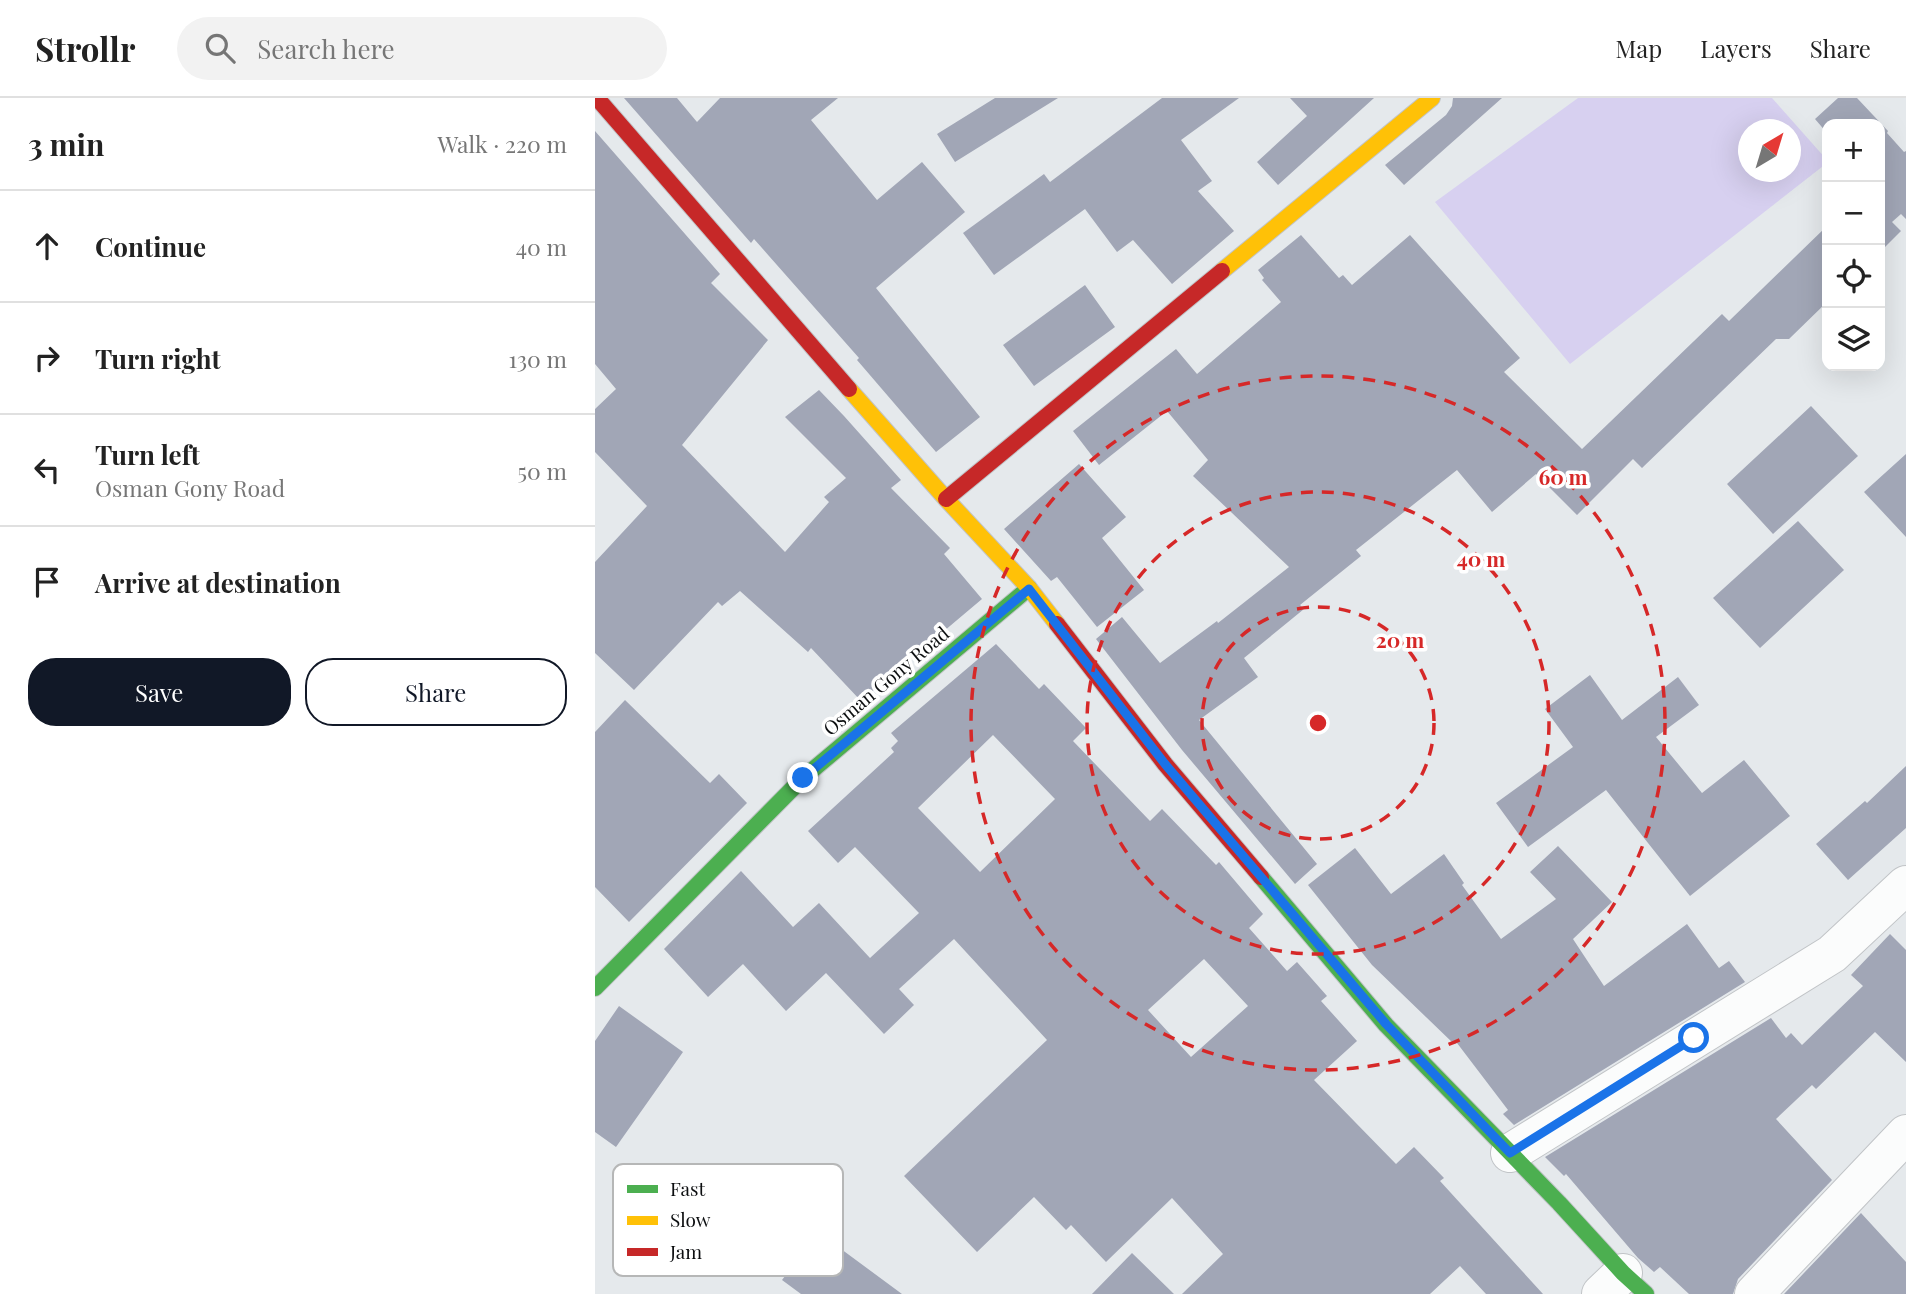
<!DOCTYPE html>
<meta charset="utf-8">
<style>
body{margin:0;font-family:"Playfair Display",serif;background:#f2f2f2;color:#222}
.controls{position:absolute;right:21px;top:21px;display:grid;overflow:hidden;border-radius:14px;box-shadow:0 7px 28px #0002}
.controls button{width:63px;height:63px;display:grid;place-items:center;padding:0;border:0;border-bottom:2px solid #e0e0e0;background:#fff;color:#222;font:35px sans-serif}
.compass{position:absolute;left:1143px;top:21px;width:63px;height:63px;border-radius:50%;background:#fff;box-shadow:0 7px 28px #0002;rotate:38deg}
.stop{position:absolute;width:21px;height:21px;margin:-16px;border:5px solid #1a73e8;border-radius:50%;background:#fff}
.stop.end{background:#1a73e8;border-color:#fff;box-shadow:0 2px 7px #0008}
.list{margin:0;padding:0;list-style:none}
h2{display:flex;justify-content:space-between;align-items:center;height:91px;margin:0;padding:0 28px;font-size:30px}
h2 small{font-size:23px;font-weight:400;color:#767676}
.list li{display:grid;grid-template-columns:46px 1fr auto;gap:21px;align-items:center;box-sizing:border-box;height:112px;padding:0 28px;border-top:2px solid #e0e0e0}
.list b{display:block;font-size:26px;white-space:nowrap}
.list p{margin:0;font-size:23px;white-space:nowrap;color:#767676}
.list em{font-size:23px;font-style:normal;color:#767676}
.actions{display:flex;gap:14px;padding:21px 28px}
.actions a{flex:1;padding:16px 0;border:2px solid #111827;border-radius:28px;text-align:center;font-size:24px;color:#111827}
.actions .main{background:#111827;color:#fff}
.icon{flex:none;width:38px;height:38px;fill:none;stroke:currentColor;stroke-width:2;stroke-linecap:round;stroke-linejoin:round}
.map{position:relative;flex:none;width:1311px;height:1196px;overflow:hidden}
header{display:flex;align-items:center;gap:42px;box-sizing:border-box;height:98px;padding:0 35px;background:#fff;border-bottom:2px solid #e0e0e0}
header strong{font-size:33px}
nav{display:flex;gap:38px;margin-inline-start:auto;font-size:24px}
.search{width:490px;height:63px;background:#f2f2f2;display:flex;align-items:center;gap:18px;box-sizing:border-box;padding:0 24px;border-radius:38px;color:#767676;font-size:26px}
main{display:flex}
aside{flex:1;background:#fff}
.map>svg:first-child{display:block}
.green{fill:#d7d0f0;fill-rule:evenodd}
.building{fill:#a1a6b6;fill-rule:evenodd}
.lines{fill:none;stroke-linecap:round;stroke-linejoin:round}
.street-casing{stroke:#c1c4c7;stroke-width:40}
.fast-casing{stroke:#c1c4c7;stroke-width:18}
.slow-casing{stroke:#c1c4c7;stroke-width:18}
.jam-casing{stroke:#c1c4c7;stroke-width:18}
.street{stroke:#fbfcfc;stroke-width:38}
.fast{stroke:#4caf50;stroke-width:16}
.slow{stroke:#ffc107;stroke-width:16}
.jam{stroke:#c62828;stroke-width:16}
.route{stroke:#1a73e8;stroke-width:9}
.ring{fill:none;stroke:#d62828;stroke-width:3.5;stroke-dasharray:12 9}
.labels{text-anchor:middle;stroke-width:7;stroke-linejoin:round;paint-order:stroke}
.street-label{font-size:19px;fill:#0c0e10;stroke:#fff}
.key{fill:#fff;stroke:#b6b7b7;stroke-width:2}
.key-label{font-size:19px;fill:#0c0e10}
.centre{fill:#d62828;stroke:#fff;stroke-width:3.5}
.ring-label{font-size:21px;text-anchor:middle;font-weight:bold;fill:#d62828;stroke:#fff;stroke-width:7;stroke-linejoin:round;paint-order:stroke}
</style>
<header>
<strong>Strollr</strong>
<div class="search"><svg class="icon" aria-label="search" viewBox="0 0 24 24"><circle cx="10" cy="10" r="6"/><path d="M15 15l6 6"/></svg>Search here</div>
<nav><a>Map</a><a>Layers</a><a>Share</a></nav>
</header>
<main>
<aside>
<h2>3 min<small>Walk · 220 m</small></h2>
<ul class="list">
<li><svg class="icon" aria-label="ahead" viewBox="0 0 24 24"><path d="M12 20V5M6 11l6-6 6 6"/></svg><div><b>Continue</b></div><em>40 m</em></li>
<li><svg class="icon" aria-label="right" viewBox="0 0 24 24"><path d="M7 20v-9h11M14 6l5 5-5 5"/></svg><div><b>Turn right</b></div><em>130 m</em></li>
<li><svg class="icon" aria-label="left" viewBox="0 0 24 24"><path d="M17 20v-9H6M10 6l-5 5 5 5"/></svg><div><b>Turn left</b><p>Osman Gony Road</p></div><em>50 m</em></li>
<li><svg class="icon" aria-label="arrive" viewBox="0 0 24 24"><path d="M6 21V4h12l-3 4 3 4H6"/></svg><div><b>Arrive at destination</b></div></li>
</ul>
<div class="actions"><a class="main">Save</a><a>Share</a></div>
</aside>
<div class="map">
<svg width="1311" height="1196" viewBox="0 0 1311 1196">
<rect width="100%" height="100%" fill="#e5e9ec"/>
<path class="green" d="M 983,0 L 1177,0 L 1232,62 L 1232,65 L 975,266 L 840,104 ZM 1154,32 L 1196,32 L 1196,74 L 1154,74 Z"/>
<path class="building" d="M 29,0 L 82,0 L 102,24 L 125,0 L 243,0 L 216,22 L 282,102 L 327,64 L 370,114 L 281,190 L 385,319 L 341,354 L 262,262 L 264,260 L 159,141 L 156,145 Z
M 400,0 L 463,0 L 360,64 L 342,36 Z
M 567,0 L 644,0 L 586,42 L 617,83 L 603,93 L 639,133 L 577,186 L 538,142 L 522,154 L 490,111 L 399,177 L 368,135 L 449,76 L 455,84 Z
M 695,0 L 779,0 L 683,87 L 662,64 L 712,18 Z
M 858,0 L 907,0 L 809,87 L 790,67 L 851,17 L 857,8 Z
M 1243,0 L 1262,0 L 1293,33 L 1292,35 L 1309,54 L 1311,53 L 1311,121 L 1306,116 L 1297,124 L 1306,133 L 1285,154 L 1285,26 L 1232,26 L 1232,35 L 1220,21 Z
M 0,33 L 125,176 L 116,185 L 173,242 L 87,347 L 190,454 L 234,404 L 229,399 L 251,380 L 190,319 L 224,292 L 249,318 L 306,382 L 296,390 L 355,450 L 349,456 L 387,501 L 266,603 L 216,550 L 213,554 L 145,493 L 127,508 L 123,504 L 39,592 L 0,555 L 0,464 L 52,408 L 0,354 L 0,311 L 21,291 L 0,266 Z
M 1232,128 L 1232,204 L 1194,241 L 1181,241 L 1047,370 L 1038,361 L 982,417 L 941,376 L 897,414 L 862,372 L 761,452 L 766,458 L 705,507 L 709,511 L 649,560 L 663,579 L 604,622 L 722,766 L 700,786 L 587,652 L 501,541 L 527,519 L 565,565 L 622,523 L 623,525 L 694,469 L 598,378 L 613,362 L 572,313 L 504,367 L 478,333 L 581,251 L 602,276 L 686,204 L 667,182 L 669,180 L 663,172 L 706,137 L 744,180 L 748,177 L 757,187 L 815,137 L 925,260 L 909,274 L 987,351 L 1127,216 L 1134,223 Z
M 490,187 L 520,229 L 439,288 L 408,247 Z
M 1216,308 L 1263,358 L 1178,436 L 1132,386 Z
M 1311,356 L 1311,439 L 1269,394 Z
M 484,366 L 531,419 L 507,440 L 549,492 L 502,529 L 462,479 L 456,483 L 409,431 Z
M 1203,423 L 1249,472 L 1165,550 L 1118,500 Z
M 401,546 L 444,591 L 449,586 L 491,630 L 478,643 L 555,723 L 567,711 L 621,767 L 624,764 L 668,816 L 654,830 L 692,873 L 702,864 L 732,898 L 726,903 L 762,943 L 719,982 L 801,1066 L 819,1049 L 849,1080 L 845,1083 L 948,1196 L 891,1196 L 865,1168 L 835,1196 L 587,1196 L 628,1156 L 577,1100 L 511,1164 L 476,1127 L 471,1132 L 439,1099 L 382,1154 L 309,1078 L 452,942 L 359,841 L 304,891 L 319,907 L 289,936 L 231,875 L 191,913 L 148,866 L 113,899 L 69,851 L 146,773 L 198,829 L 224,805 L 275,860 L 324,815 L 260,749 L 243,765 L 213,733 L 299,654 L 296,650 L 303,643 L 296,635 ZM 398,637 L 460,701 L 385,774 L 323,710 ZM 609,861 L 653,908 L 596,959 L 553,912 Z
M 995,577 L 1027,622 L 1083,579 L 1104,607 L 1061,639 L 1107,695 L 1149,662 L 1195,718 L 1095,798 L 1011,692 L 933,749 L 901,705 L 978,649 L 950,611 Z
M 30,602 L 115,685 L 124,676 L 152,705 L 34,824 L 0,789 L 0,634 Z
M 1311,668 L 1311,730 L 1253,782 L 1221,746 L 1270,703 L 1272,705 Z
M 963,748 L 1017,804 L 978,841 L 1009,888 L 1092,826 L 1124,870 L 1134,863 L 1150,884 L 919,1027 L 908,1016 L 913,1012 L 862,945 L 859,946 L 777,867 L 713,787 L 760,750 L 796,796 L 849,756 L 869,785 L 867,787 L 906,841 L 961,801 L 935,774 Z
M 1295,836 L 1311,852 L 1311,964 L 1280,934 L 1221,991 L 1217,987 L 1181,1021 L 1237,1082 L 1143,1181 L 1138,1196 L 1094,1196 L 1065,1169 L 1059,1174 L 1043,1160 L 971,1076 L 969,1078 L 950,1059 L 1176,920 L 1191,940 L 1196,935 L 1207,947 L 1268,888 L 1256,877 Z
M 24,908 L 88,954 L 21,1049 L 0,1034 L 0,943 Z
M 1266,1115 L 1311,1164 L 1311,1196 L 1189,1196 Z
M 223,1134 L 307,1196 L 206,1196 L 187,1182 Z
M 537,1155 L 579,1196 L 497,1196 Z"/>
<g class="lines">
<defs>
<path id="street" d="M 915,1055 L 1237,856 L 1311,787
M 1006,1196 L 1028,1175
M 1159,1196 L 1311,1036"/>
<path id="fast" d="M 666,779 L 791,927 L 964,1105 L 1028,1175 L 1051,1196
M 0,890 L 208,680 L 434,490"/>
<path id="slow" d="M 627,173 L 837,0
M 254,291 L 351,401 L 434,490 L 462,526"/>
<path id="jam" d="M 2,0 L 254,291
M 351,401 L 627,173
M 462,526 L 570,666 L 666,779"/>
</defs>
<use href="#street" class="street-casing"/>
<use href="#fast" class="fast-casing"/>
<use href="#slow" class="slow-casing"/>
<use href="#jam" class="jam-casing"/>
<use href="#street" class="street"/>
<use href="#fast" class="fast"/>
<use href="#slow" class="slow"/>
<use href="#jam" class="jam"/>
</g>
<g class="lines">
<path class="route" d="M 208,680 L 434,491 L 570,666 L 791,926 L 915,1055 L 1099,940"/>
</g>
<g class="ring">
<circle cx="723" cy="625" r="116"/>
<circle cx="723" cy="625" r="231"/>
<circle cx="723" cy="625" r="347"/>
</g>
<g class="labels">
<g class="street-label">
<text transform="translate(291 583) rotate(-40)" y="7">Osman Gony Road</text>
</g>
</g>
<rect x="18" y="1066" width="230" height="112" rx="10" class="key"/>
<rect x="32" y="1087" width="31" height="8" fill="#4caf50"/>
<rect x="32" y="1118" width="31" height="9" fill="#ffc107"/>
<rect x="32" y="1150" width="31" height="8" fill="#c62828"/>
<g class="key-label">
<text x="75" y="1098">Fast</text>
<text x="75" y="1129">Slow</text>
<text x="75" y="1161">Jam</text>
</g>
<circle cx="723" cy="625" r="10" class="centre"/>
<g class="ring-label">
<text x="968" y="387">60 m</text>
<text x="886" y="469">40 m</text>
<text x="805" y="550">20 m</text>
</g>
</svg>
<div class="controls">
<button>+</button>
<button>−</button>
<button><svg class="icon" aria-label="locate" viewBox="0 0 24 24"><circle cx="12" cy="12" r="6"/><path d="M12 2v4M12 18v4M2 12h4M18 12h4"/></svg></button>
<button><svg class="icon" aria-label="layers" viewBox="0 0 24 24"><path d="M12 4l9 5-9 5-9-5zM3 14l9 5 9-5"/></svg></button>
</div>
<svg class="compass" viewBox="-18 -18 36 36"><path d="M0-13l5 13h-10z" fill="#e53935"/><path d="M0 13l5-13h-10z" fill="#767676"/></svg>
<div class="stop" style="left:1099px;top:940px"></div>
<div class="stop end" style="left:208px;top:680px"></div>
</div>
</main>
